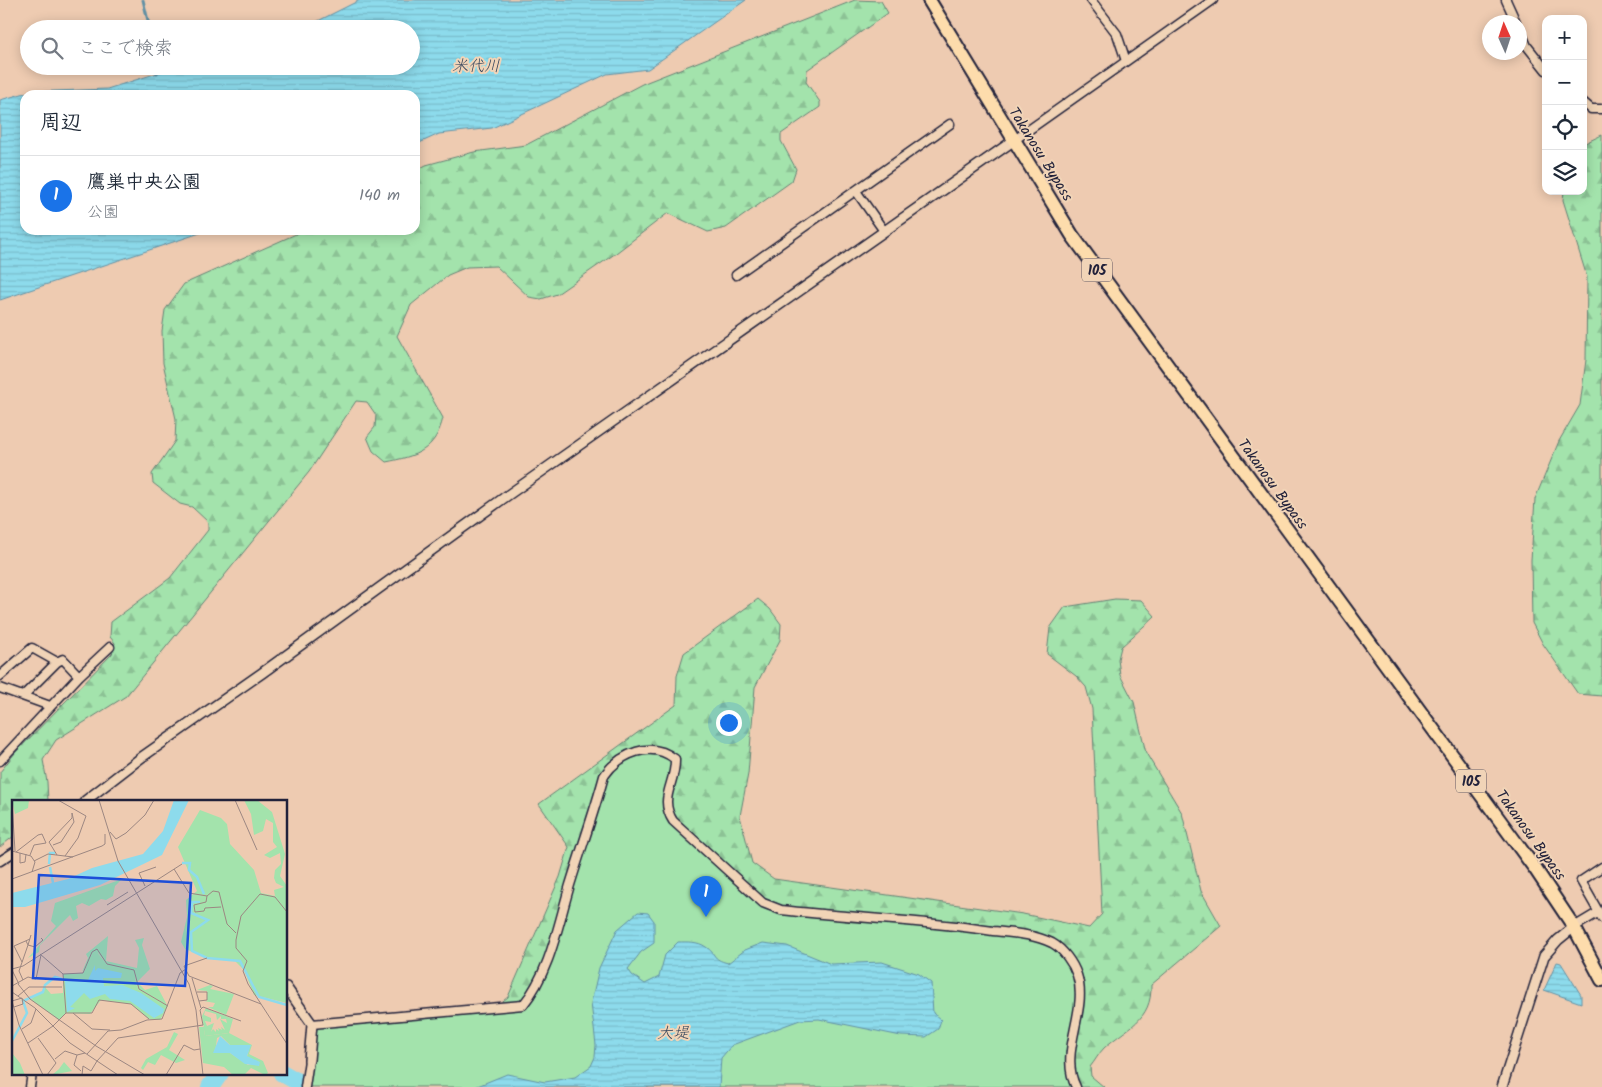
<!DOCTYPE html>
<html lang="ja">
<meta charset="utf-8">
<style>
body{margin:0;font-family:Kalam,"Klee One",sans-serif;background:#f6f6f7;color:#1f2937}
.controls{position:absolute;right:15px;top:15px;display:grid;overflow:hidden;border-radius:10px;box-shadow:0 2px 12px #0003}
.controls button{width:45px;height:45px;display:grid;place-items:center;padding:0;border:0;border-bottom:1px solid #e0e1e3;background:#fff;color:#1f2937;font:25px sans-serif}
.compass{position:absolute;left:1482px;top:15px;width:45px;height:45px;border-radius:50%;background:#fff;box-shadow:0 2px 12px #0003;rotate:357deg}
.you{position:absolute;left:728px;top:722px;width:18px;height:18px;margin:-12px;border:4px solid #fff;border-radius:50%;background:#1a73e8;box-shadow:0 0 0 8px #1a73e833}
.badge{display:grid;place-items:center;width:32px;height:32px;border-radius:50%;background:#1a73e8;color:#fff;font-size:16px;font-weight:700}
.pin{position:absolute;translate:-50% -41px;filter:drop-shadow(0 1px 2px #0008)}
.pin::after{content:'';position:absolute;top:26px;width:18px;height:15px;background:inherit;clip-path:polygon(0 0,100% 0,50% 100%)}
.list{margin:0;padding:0;list-style:none}
h2{display:flex;justify-content:space-between;align-items:center;height:65px;margin:0;padding:0 20px;font-size:21px}
h2 small{font-size:16px;font-weight:400;color:#747a83}
.list li{display:grid;grid-template-columns:32px 1fr auto;gap:15px;align-items:center;box-sizing:border-box;height:80px;padding:0 20px;border-top:1px solid #e0e1e3}
.list b{display:block;font-size:19px;white-space:nowrap}
.list p{margin:0;font-size:16px;white-space:nowrap;color:#747a83}
.list em{font-size:16px;font-style:normal;color:#747a83}
.icon{flex:none;width:28px;height:28px;fill:none;stroke:currentColor;stroke-width:2;stroke-linecap:round;stroke-linejoin:round}
.map{position:relative;flex:none;width:1602px;height:1087px;overflow:hidden}
.search{position:absolute;background:#fff;box-shadow:0 2px 12px #0003;left:20px;top:20px;width:400px;height:55px;display:flex;align-items:center;gap:12px;box-sizing:border-box;padding:0 18px;border-radius:28px;color:#747a83;font-size:19px}
.panel{position:absolute;background:#fff;box-shadow:0 2px 12px #0003;left:20px;top:90px;width:400px;height:145px;border-radius:15px}
.map>svg:first-child{display:block}
.forest{fill:url(#forest-firs);stroke:#628274}
.park{fill:#a3e3ac;stroke:#628274}
.water{fill:url(#water-rules);stroke:#6291a5}
.lines{fill:none;stroke-linecap:round;stroke-linejoin:round}
.stream{stroke:#6291a5;stroke-width:3}
.river{stroke:#8ddbec;stroke-width:18}
.minor-casing{stroke:#22223b;stroke-width:11}
.tertiary-casing{stroke:#22223b;stroke-width:12}
.trunk-casing{stroke:#22223b;stroke-width:16}
.minor{stroke:#f1d4b7;stroke-width:8}
.tertiary{stroke:#f1d4b7;stroke-width:9}
.trunk{stroke:#fddcac;stroke-width:12}
.labels{text-anchor:middle;stroke-width:4;stroke-linejoin:round;paint-order:stroke}
.shield{fill:#f1d4b7;stroke:#605760;stroke-width:1}
.shield-label{font-size:14px;font-weight:bold;fill:#22223b}
.street-label{font-size:15px;fill:#22223b;stroke:#f1d4b7}
.water-label{font-size:16px;font-style:italic;fill:#37475e;stroke:#f1d4b7}
.inset-river{fill:none;stroke:#8ddbec;stroke-width:2.5}
.inset-road{fill:none;stroke:#9c8782;stroke-width:1}
.view{fill:#1d4ed8;fill-opacity:0.15;stroke:#1d4ed8;stroke-width:2.5}
.inset-edge{fill:none;stroke:#22223b;stroke-width:2.5}
</style>
<div class="map">
<svg width="1602" height="1087" viewBox="0 0 1602 1087">
<defs>
<pattern id="forest-firs" width="22" height="20" patternUnits="userSpaceOnUse" patternTransform="scale(1.25)"><rect width="22" height="20" fill="#a3e3ac"/><path d="M5 1l3.5 6h-7zM16 11l3.5 6h-7z" fill="#8cc295"/></pattern>
<pattern id="water-rules" width="6" height="5" patternUnits="userSpaceOnUse" patternTransform="scale(1.25)"><rect width="6" height="5" fill="#8ddbec"/><path d="M0 2.5h6" fill="none" stroke="#79bccb"/></pattern>
</defs>
<rect width="100%" height="100%" fill="#eecbb1"/>
<filter id="ink" filterUnits="userSpaceOnUse"><feTurbulence type="fractalNoise" baseFrequency=".02" numOctaves="2"/><feDisplacementMap in="SourceGraphic" scale="10" xChannelSelector="R" yChannelSelector="G"/><feConvolveMatrix kernelMatrix="1 2 1 2 8 2 1 2 1" color-interpolation-filters="sRGB"/></filter>
<g filter="url(#ink)">
<path class="forest" d="M 855,0 L 881,1 L 888,13 L 807,70 L 806,82 L 820,102 L 820,107 L 781,134 L 781,141 L 796,169 L 792,181 L 726,228 L 708,232 L 668,213 L 616,253 L 557,294 L 541,299 L 529,297 L 496,266 L 467,267 L 448,275 L 411,305 L 397,336 L 443,418 C 435,451 416,456 386,462 L 373,451 L 367,437 L 375,427 L 376,415 L 367,402 L 356,401 L 309,472 L 126,696 L 56,740 L 43,760 L 47,782 L 48,801 L 14,801 L 14,836 L 0,847 L 0,772 L 15,753 L 112,654 L 115,643 L 110,637 L 111,622 L 170,578 L 208,530 L 208,522 L 192,507 L 180,504 L 153,483 L 152,474 L 175,441 L 176,419 L 163,363 L 162,331 L 165,310 L 184,284 L 305,230 L 415,230 L 415,171 L 426,165 L 474,152 L 526,145 L 642,84 Z
M 1602,135 L 1602,696 L 1578,694 L 1543,644 L 1532,623 L 1531,560 L 1535,499 L 1559,441 L 1580,405 L 1586,360 L 1587,277 L 1563,200 L 1564,191 L 1583,191 L 1583,144 Z
M 758,599 L 770,609 L 781,624 L 780,640 L 755,687 L 748,774 L 740,816 L 752,863 L 774,879 L 1023,914 L 1089,928 L 1102,914 L 1092,709 L 1086,687 L 1076,676 L 1047,654 L 1050,628 L 1065,607 L 1115,599 L 1141,600 L 1155,616 L 1121,647 L 1118,659 L 1120,675 L 1134,702 L 1146,753 L 1182,813 L 1201,891 L 1221,926 L 1151,985 C 1152,1021 1127,1027 1104,1048 C 1099,1053 1095,1061 1090,1067 L 1091,1076 L 1104,1087 L 1076,1087 L 553,942 L 523,1005 L 494,1008 L 508,997 L 560,877 L 569,847 L 539,804 L 676,705 L 677,676 L 684,653 Z"/>
<path class="park" d="M 652,748 L 675,759 L 666,810 L 763,903 L 781,910 L 941,924 L 1054,943 L 1072,961 L 1079,1005 L 1071,1049 L 1076,1087 L 305,1087 L 312,1024 L 523,1005 L 542,975 L 600,792 L 612,764 Z"/>
<path class="water" d="M 360,0 L 746,0 L 648,69 L 607,74 L 492,128 L 439,134 L 415,145 L 415,95 L 25,95 L 25,230 L 209,230 L 0,300 L 0,100 L 29,92 L 107,89 L 180,66 L 411,66 L 411,29 L 302,29 Z
M 638,912 L 648,913 L 654,921 L 654,943 L 641,952 L 628,969 L 632,975 L 645,984 L 659,977 L 665,955 L 678,942 C 687,942 698,941 706,947 C 717,954 711,959 728,963 L 745,950 L 763,943 L 787,946 L 831,964 L 882,962 L 919,974 L 931,983 L 933,1013 L 941,1020 L 938,1029 L 926,1037 L 901,1036 L 819,1019 L 800,1020 L 732,1045 L 721,1058 L 719,1087 L 475,1087 L 507,1074 L 545,1082 L 575,1077 L 591,1066 L 595,1057 L 596,1045 L 591,1003 L 599,968 L 617,930 Z
M 1557,962 L 1561,963 L 1581,995 L 1581,1003 L 1544,990 Z"/>
<g class="lines">
<path class="stream" d="M 143,0 L 150,29
M 156,66 L 157,73"/>
<path class="river" d="M 282,1073 L 300,1083
M 210,1087 L 220,1073"/>
<defs>
<path id="minor" d="M 1091,0 L 1117,34 L 1126,61
M 1506,0 L 1516,22
M 1520,30 L 1527,46 L 1546,70
M 1583,102 L 1591,109 L 1602,109
M 1013,141 L 1213,0
M 856,191 L 884,231
M 736,275 L 950,124
M 0,676 L 32,648 L 57,662 L 23,696
M 79,676 L 110,647
M 0,688 L 50,706
M 0,761 L 79,676 L 63,659 L 57,662
M 0,861 L 14,852
M 1602,867 L 1581,881 L 1602,918
M 1574,927 L 1599,912
M 312,1024 L 523,1005 C 550,972 558,925 570,885 C 581,849 594,813 604,776 C 620,753 651,740 675,759 C 676,784 658,797 673,821 L 763,903 L 781,910 C 851,918 923,920 993,931 C 1012,933 1034,934 1052,943 C 1063,949 1073,963 1077,975 C 1089,1011 1058,1052 1076,1087
M 30,1087 L 32,1073
M 305,1087 L 309,1060"/>
<path id="tertiary" d="M 85,801 L 142,757 L 262,673 L 508,495 L 1013,141
M 286,987 L 312,1024 L 309,1060
M 1502,1087 L 1544,956 L 1558,940 L 1574,927"/>
<path id="trunk" d="M 929,0 L 1072,235 L 1536,870 L 1574,927 L 1602,980"/>
</defs>
<use href="#minor" class="minor-casing"/>
<use href="#tertiary" class="tertiary-casing"/>
<use href="#trunk" class="trunk-casing"/>
<use href="#minor" class="minor"/>
<use href="#tertiary" class="tertiary"/>
<use href="#trunk" class="trunk"/>
</g>
</g>
<g class="labels">
<g class="shield">
<rect x="1082" y="258.5" width="30" height="23" rx="4"/>
<rect x="1456" y="769.5" width="30" height="23" rx="4"/>
</g>
<g class="shield-label">
<text x="1097" y="275">105</text>
<text x="1471" y="786">105</text>
</g>
<g class="street-label">
<text transform="translate(1041 154) rotate(58)" y="5">Takanosu Bypass</text>
<text transform="translate(1273 484) rotate(54)" y="5">Takanosu Bypass</text>
<text transform="translate(1531 835) rotate(54)" y="5">Takanosu Bypass</text>
</g>
<g class="water-label">
<text x="476" y="71">米代川</text>
<text x="673" y="1038">大堤</text>
</g>
</g>
<g transform="translate(12 800)">
<rect width="275" height="275" fill="#eecbb1"/>
<path d="M 198,185 L 201,186 L 198,189 L 222,194 L 214,215 L 196,207 L 201,207 L 203,203 L 192,201 L 195,201 L 195,191 L 185,190 ZM 194,208 L 221,219 L 217,233 L 193,236 L 190,216 ZM 193,211 L 204,214 L 205,220 L 209,216 L 209,219 L 214,219 L 215,223 L 208,219 L 213,230 L 209,227 L 210,230 L 206,228 L 207,231 L 204,229 L 204,232 L 201,229 L 199,232 L 202,223 L 195,226 L 193,221 L 199,222 L 199,218 L 192,215 Z" fill="#a3e3ac" fill-rule="evenodd"/>
<path d="M 232,0 L 245,0 L 260,12 L 273,54 L 268,76 L 275,86 L 275,203 L 242,195 L 232,170 L 223,161 L 195,157 L 173,149 L 169,142 L 175,117 L 174,100 L 185,91 L 166,47 L 188,10 L 209,18 L 215,24 L 218,44 L 242,70 L 249,93 L 263,96 L 262,90 L 272,87 L 264,83 L 262,78 L 263,70 L 269,64 L 268,53 L 258,58 L 252,55 L 265,47 L 261,42 L 261,23 L 254,19 L 251,31 L 242,35 L 239,14 ZM 110,79 L 103,86 L 101,96 L 94,100 L 89,99 L 77,106 L 70,103 L 64,106 L 66,118 L 61,121 L 58,115 L 28,145 L 27,152 L 16,158 L 44,126 L 39,121 L 43,103 ZM 96,136 L 94,161 L 125,168 L 127,148 L 123,140 L 132,138 L 130,145 L 138,169 L 125,182 L 133,190 L 145,186 L 155,205 L 127,189 L 123,183 L 124,176 L 95,164 L 86,153 L 70,172 L 76,158 L 74,154 ZM 187,227 L 192,227 L 193,236 L 217,233 L 240,245 L 237,254 L 251,261 L 256,273 L 253,275 L 239,268 L 232,275 L 221,275 L 212,267 L 191,263 ZM 209,236 L 218,245 L 238,245 L 235,257 L 247,262 L 236,265 L 218,253 L 203,253 L 205,238 ZM 162,232 L 166,234 L 157,250 L 173,260 L 164,263 L 149,255 L 143,265 L 136,262 L 131,270 L 129,268 L 134,259 L 155,247 ZM 0,253 L 8,263 L 13,275 L 0,275 ZM 52,262 L 60,271 L 40,275 L 47,269 Z" fill="#a3e3ac" fill-rule="evenodd"/>
<path d="M 201,91 L 208,96 L 209,107 L 193,108 L 184,113 L 182,105 L 195,102 L 195,96 Z" fill="#a3e3ac"/>
<path d="M 0,0 L 17,0 L 16,8 L 3,14 ZM 83,150 L 95,164 L 124,172 L 123,183 L 127,189 L 156,206 L 148,220 L 137,219 L 119,204 L 89,200 L 78,214 L 54,213 L 47,220 L 19,200 L 24,194 L 31,192 L 33,187 L 39,194 L 51,193 L 51,174 L 71,173 Z" fill="#a3e3ac"/>
<path d="M 162,0 L 177,0 L 150,55 L 88,85 L 13,107 L 0,107 L 0,93 L 56,79 L 80,68 L 131,54 L 151,31 ZM 83,165 L 83,171 L 86,168 L 110,173 L 109,178 L 91,178 L 92,186 L 110,185 L 129,193 L 152,209 L 151,213 L 142,218 L 118,201 L 98,199 L 93,194 L 78,199 L 72,193 L 58,207 L 63,208 L 55,212 L 53,181 L 76,180 ZM 208,236 L 218,245 L 239,245 L 235,256 L 248,262 L 247,266 L 233,264 L 218,253 L 201,253 Z" fill="#8ddbec"/>
<path class="inset-river" d="M 170,63 L 178,63 L 177,70 L 185,77 L 192,94M 37,64 L 38,53 L 43,53M 38,67 L 41,83M 188,102 L 180,102 L 179,113 L 196,120 L 179,132 L 180,151 L 195,158 L 228,161 L 247,197 L 275,205M 0,241 L 15,213 L 11,201 L 31,192 L 33,185 L 43,177 L 50,179"/>
<path class="inset-road" d="M 46,0 L 74,16 L 66,38 L 53,56M 87,0 L 106,61 L 177,184 L 184,210 L 191,275M 223,0 L 245,50M 0,2 L 3,51M 98,32 L 104,39 L 114,33 L 133,15 L 142,0M 41,45 L 49,42 L 62,22 L 60,13M 0,51 L 19,56 L 23,62 L 20,72M 4,52 L 26,35 L 30,34 L 34,43M 8,53 L 8,63 L 13,62 L 14,54M 18,55 L 22,45 L 34,43M 45,55 L 37,42 L 60,18 L 60,13M 22,61 L 36,54 L 61,57M 162,69 L 177,93 L 195,96 L 201,91 L 207,92 L 215,124 L 224,133M 0,79 L 90,46 L 93,44 L 93,34M 133,86 L 127,73 L 144,67M 195,96 L 194,102 L 182,105 L 183,112 L 192,111 L 193,108 L 209,107M 95,105 L 116,92M 275,112 L 263,97 L 248,94 L 229,116 L 224,140 L 224,148 L 235,161 L 231,171 L 236,184 L 275,244M 19,135 L 16,145 L 23,147 L 31,140 L 29,138M 28,154 L 51,174 L 54,213M 195,158 L 172,166 L 177,176 L 249,204M 10,162 L 2,146 L 18,139M 0,169 L 11,166 L 170,64M 0,170 L 7,184M 51,174 L 71,173 L 80,152 L 85,149 L 95,164 L 122,170 L 127,189 L 156,206M 180,178 L 189,208M 11,180 L 7,171 L 16,145 L 14,141M 6,184 L 18,199 L 84,246 L 133,275M 0,186 L 16,177 L 24,179 L 29,155M 0,192 L 23,208 L 58,243 L 106,275M 185,192 L 195,192 L 195,200 L 187,201M 6,196 L 17,187 L 50,187M 0,201 L 7,225 L 31,275M 0,201 L 10,198 L 11,204 L 2,207M 61,213 L 80,229 L 98,230M 10,229 L 19,223 L 24,209M 26,238 L 44,263 L 35,275M 16,243 L 41,226 L 54,213 L 80,213 L 87,200 L 119,204 L 137,219M 75,254 L 96,231 L 109,230 L 135,220 L 150,219 L 168,173 L 174,169M 65,255 L 62,265 L 69,271M 43,259 L 53,251 L 65,255 L 73,253M 85,261 L 106,238 L 191,225 L 188,210 L 191,207 L 229,221M 70,275 L 71,266 L 79,271 L 85,261M 154,275 L 172,245 L 182,250 L 188,249"/>
<path class="view" d="M 27,75 L 179,83 L 173,186 L 21,178 Z"/>
<rect width="275" height="275" class="inset-edge"/>
</g>
</svg>
<div class="controls">
<button>+</button>
<button>−</button>
<button><svg class="icon" aria-label="locate" viewBox="0 0 24 24"><circle cx="12" cy="12" r="6"/><path d="M12 2v4M12 18v4M2 12h4M18 12h4"/></svg></button>
<button><svg class="icon" aria-label="layers" viewBox="0 0 24 24"><path d="M12 4l9 5-9 5-9-5zM3 14l9 5 9-5"/></svg></button>
</div>
<svg class="compass" viewBox="-18 -18 36 36"><path d="M0-13l5 13h-10z" fill="#e53935"/><path d="M0 13l5-13h-10z" fill="#747a83"/></svg>
<div class="you"></div>
<div class="pin badge" style="left:706px;top:917px">1</div>
<div class="search"><svg class="icon" aria-label="search" viewBox="0 0 24 24"><circle cx="10" cy="10" r="6"/><path d="M15 15l6 6"/></svg>ここで検索</div>
<section class="panel">
<h2>周辺<small></small></h2>
<ul class="list">
<li><span class="badge">1</span><div><b>鷹巣中央公園</b><p>公園</p></div><em>140 m</em></li>
</ul>
</section>
</div>
